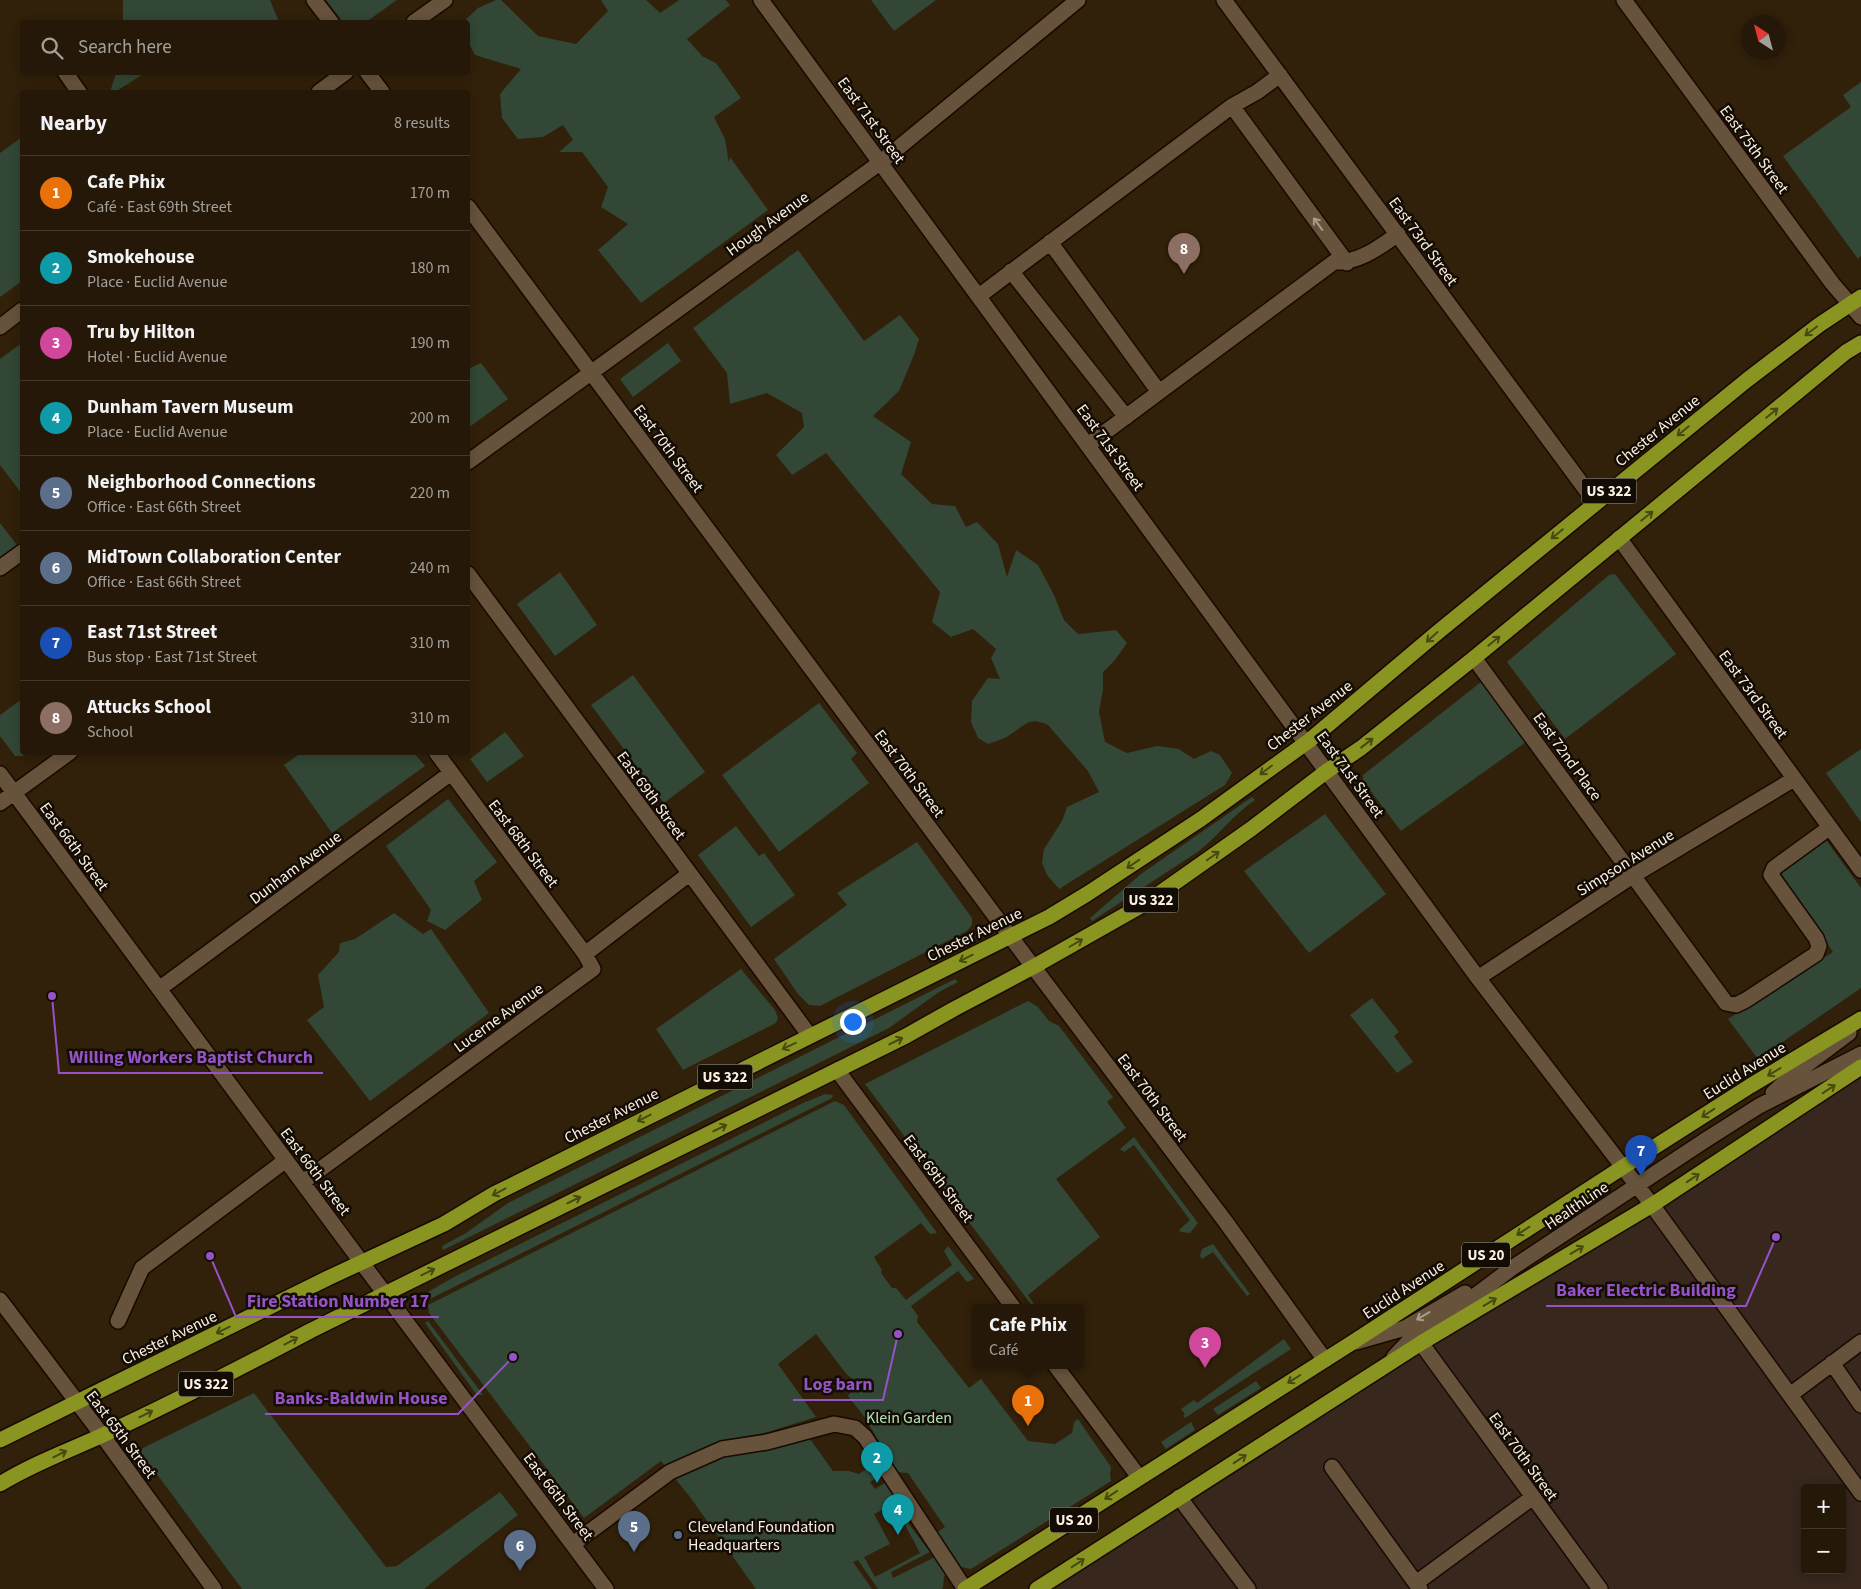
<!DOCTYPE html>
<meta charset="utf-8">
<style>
body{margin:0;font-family:"Source Sans 3",sans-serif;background:#312516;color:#f1f3f6}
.controls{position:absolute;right:15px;bottom:15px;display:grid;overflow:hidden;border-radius:5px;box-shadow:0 2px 12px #0003}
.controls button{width:45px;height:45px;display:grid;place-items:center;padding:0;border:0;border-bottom:1px solid #423729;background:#251808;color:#f1f3f6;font:25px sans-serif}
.compass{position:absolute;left:1741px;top:15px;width:45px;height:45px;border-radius:50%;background:#251808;box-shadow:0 2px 12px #0003;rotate:324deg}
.you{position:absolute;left:852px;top:1021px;width:18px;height:18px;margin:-12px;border:4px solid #fff;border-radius:50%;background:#1a73e8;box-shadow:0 0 0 8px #1a73e833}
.badge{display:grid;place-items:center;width:32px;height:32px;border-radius:50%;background:#db2777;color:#fff;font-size:16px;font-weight:700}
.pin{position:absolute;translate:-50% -41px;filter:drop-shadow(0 1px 2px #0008)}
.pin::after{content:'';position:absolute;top:26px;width:18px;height:15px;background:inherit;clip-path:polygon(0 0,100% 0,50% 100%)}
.popup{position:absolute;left:972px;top:1304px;width:112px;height:65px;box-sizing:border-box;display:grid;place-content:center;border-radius:5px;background:#251808;filter:drop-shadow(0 1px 4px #0005);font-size:16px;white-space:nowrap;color:#a3a09c}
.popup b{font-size:19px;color:#f1f3f6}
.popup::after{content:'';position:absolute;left:50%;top:100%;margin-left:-10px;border:10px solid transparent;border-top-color:#251808}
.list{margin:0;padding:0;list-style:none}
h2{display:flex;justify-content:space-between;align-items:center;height:65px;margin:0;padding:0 20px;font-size:21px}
h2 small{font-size:16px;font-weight:400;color:#a3a09c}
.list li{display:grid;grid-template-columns:32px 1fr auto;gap:15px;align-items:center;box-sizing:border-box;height:75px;padding:0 20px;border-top:1px solid #423729}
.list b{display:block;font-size:19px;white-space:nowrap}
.list p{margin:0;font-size:16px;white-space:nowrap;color:#a3a09c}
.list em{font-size:16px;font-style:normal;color:#a3a09c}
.icon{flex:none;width:28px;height:28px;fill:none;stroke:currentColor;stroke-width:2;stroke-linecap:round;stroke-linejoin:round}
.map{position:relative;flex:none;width:1861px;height:1589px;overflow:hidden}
.search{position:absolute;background:#251808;box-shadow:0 2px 12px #0003;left:20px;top:20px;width:450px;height:55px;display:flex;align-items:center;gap:12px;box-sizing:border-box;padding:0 18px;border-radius:5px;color:#a3a09c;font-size:19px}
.panel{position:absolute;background:#251808;box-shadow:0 2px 12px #0003;left:20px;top:90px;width:450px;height:665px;border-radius:5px}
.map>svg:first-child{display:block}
.industrial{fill:#37271d;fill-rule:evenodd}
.green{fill:#324735;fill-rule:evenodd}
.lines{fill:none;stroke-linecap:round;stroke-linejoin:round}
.minor-casing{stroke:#190900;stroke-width:18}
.major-casing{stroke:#190900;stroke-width:18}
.minor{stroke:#67533c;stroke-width:15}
.major{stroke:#899421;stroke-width:15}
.oneway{stroke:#aa9a87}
.oneway2{stroke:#484911}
.service-dot{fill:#5c6f8a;stroke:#130c04;stroke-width:2}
.labels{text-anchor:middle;stroke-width:5;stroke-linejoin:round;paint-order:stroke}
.shield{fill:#130c04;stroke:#b5ac9f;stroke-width:1}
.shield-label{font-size:15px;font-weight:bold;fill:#fbf0e2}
.street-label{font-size:16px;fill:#fbf0e2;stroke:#130c04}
.park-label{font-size:16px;fill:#b3e2ba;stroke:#130c04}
.poi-label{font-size:16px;fill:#fbf0e2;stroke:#130c04;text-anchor:start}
.leader{fill:none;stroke:#9553c6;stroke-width:2}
.callout-dot{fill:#9553c6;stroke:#130c04;stroke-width:2}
.callout-label{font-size:18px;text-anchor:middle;font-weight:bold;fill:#9553c6;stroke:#130c04;stroke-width:5;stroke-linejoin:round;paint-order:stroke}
</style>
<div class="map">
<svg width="1861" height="1589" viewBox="0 0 1861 1589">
<rect width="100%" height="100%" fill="#31200a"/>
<path class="industrial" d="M 1861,1067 L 1861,1589 L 1037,1589 ZM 1805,1488 L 1842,1488 L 1842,1570 L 1805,1570 Z"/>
<path class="green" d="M 123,0 L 270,0 L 279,22 L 123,22 Z
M 326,0 L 397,0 L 366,22 L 343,22 Z
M 496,0 L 501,0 L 538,36 L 576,44 L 608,11 L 601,0 L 646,0 L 660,13 L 679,0 L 726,0 L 730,5 L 687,39 L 702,56 L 716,63 L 741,98 L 714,117 L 725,139 L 729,163 L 730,157 L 768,210 L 641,303 L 598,250 L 628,224 L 601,207 L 608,187 L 582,152 L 559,152 L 573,140 L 563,125 L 543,137 L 518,139 L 502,118 L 500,94 L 521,69 L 475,55 L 468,42 L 468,22 L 463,22 L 478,8 Z
M 871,0 L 936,0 L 894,31 Z
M 116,73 L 116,72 L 145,73 L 115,92 L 110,92 Z
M 1861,82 L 1861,256 L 1858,259 L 1783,156 L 1851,107 L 1843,95 Z
M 22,132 L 22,281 L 0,297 L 0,153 L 22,137 Z
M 798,250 L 864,341 L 900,315 L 919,339 L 914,355 L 899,391 L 873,416 L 911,442 L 901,474 L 932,504 L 955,506 L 966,527 L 977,522 L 998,544 L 1007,577 L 1016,550 L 1038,565 L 1054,595 L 1064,620 L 1078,634 L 1116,630 L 1127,643 L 1115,660 L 1103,672 L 1103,690 L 1099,712 L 1105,742 L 1127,753 L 1157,746 L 1179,749 L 1194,759 L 1211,751 L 1220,755 L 1232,773 L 1225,785 L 1059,889 L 1047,875 L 1042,863 L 1044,849 L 1062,821 L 1067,807 L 1099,792 L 1088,771 L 1048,725 C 1030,716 1025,725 1011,734 C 1005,739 996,741 988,744 L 978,738 L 971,722 L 972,701 L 988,678 L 1000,679 L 991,658 L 996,649 L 973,629 L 951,637 L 932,622 L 940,592 L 826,453 L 792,475 L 776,455 L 804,427 L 802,413 L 767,393 L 730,404 L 727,373 L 693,328 Z
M 22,343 L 22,494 L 0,465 L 0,359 Z
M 668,343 L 681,361 L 633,397 L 620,379 Z
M 481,363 L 508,399 L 468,428 L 468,369 Z
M 0,523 L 17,545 L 0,558 Z
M 560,572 L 597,625 L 555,656 L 517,604 Z
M 1615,574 L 1676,654 L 1565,739 L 1507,662 L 1609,575 Z
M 633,675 L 705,772 L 664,803 L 591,705 Z
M 1481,682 L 1526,742 L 1401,831 L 1363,781 L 1363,775 Z
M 22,699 L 22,752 L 28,753 L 22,756 L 15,756 L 0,736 L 0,715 Z
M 819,703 L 857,753 L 851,759 L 869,783 L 779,852 L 722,775 Z
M 505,732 L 524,756 L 487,782 L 470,759 Z
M 1861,749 L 1861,822 L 1826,773 Z
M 414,753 L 425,766 L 332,833 L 284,765 L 301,753 Z
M 1252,797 L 1255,800 C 1234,814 1219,835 1199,851 L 1092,921 L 1090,918 L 1141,874 Z
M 448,799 L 497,862 L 474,881 L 482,900 L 445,930 L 427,921 L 431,910 L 386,846 Z
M 1325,814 L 1386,894 L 1309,953 L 1244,871 Z
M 736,826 L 759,856 L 764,853 L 795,895 L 751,927 L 698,855 Z
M 1826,840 L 1861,888 L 1861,988 L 1758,1059 L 1728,1019 L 1833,952 L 1779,871 Z
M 917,842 L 972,918 L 972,925 L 967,931 L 820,1006 L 809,1005 L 798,994 L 774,959 L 847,905 L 837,893 Z
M 394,913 L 423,934 L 431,929 L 489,1013 L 370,1101 L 307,1020 L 324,1007 L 318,975 L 339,952 L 340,943 L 355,939 Z
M 741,969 L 775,1010 L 778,1018 L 776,1023 L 683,1070 L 656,1029 Z
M 955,979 L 958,982 L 939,992 L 889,1028 L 443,1250 L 442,1246 L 466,1233 L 508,1203 Z
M 1372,998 L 1399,1032 L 1394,1036 L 1413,1062 L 1397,1073 L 1350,1015 Z
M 1028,1001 L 1038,1007 L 1049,1021 L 1059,1026 L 1113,1097 L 1107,1102 L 1126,1128 L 1056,1179 L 1100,1237 L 1028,1295 L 1036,1307 L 1033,1307 L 865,1084 Z
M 825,1094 L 833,1095 L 832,1098 L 426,1301 L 428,1292 L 454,1277 L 803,1103 Z
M 835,1101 L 844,1105 L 937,1233 L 930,1234 L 921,1223 L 874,1257 L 882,1270 L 881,1273 L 892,1288 L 896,1288 L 906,1300 L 952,1265 L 944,1251 L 948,1246 L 974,1279 L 967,1282 L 958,1271 L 911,1306 L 918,1316 L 917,1322 L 969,1388 L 981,1379 L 1028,1441 L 1055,1444 L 1072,1433 L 1074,1422 L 1078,1419 L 1111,1467 L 1110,1474 L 1111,1481 L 971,1569 L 956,1566 L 936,1533 L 945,1527 L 908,1473 L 896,1472 L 866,1419 L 848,1396 L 856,1384 L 844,1371 L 816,1334 L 778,1364 L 816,1417 L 761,1434 L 773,1449 L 810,1439 L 833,1471 L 849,1471 L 859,1474 L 872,1465 L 881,1475 L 870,1482 L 875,1489 L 886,1482 L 908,1523 L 930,1552 L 891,1572 L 893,1578 L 937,1556 L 948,1573 L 944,1576 L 943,1588 L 941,1589 L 878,1589 L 858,1560 L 853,1562 L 872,1589 L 756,1589 L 690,1497 L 661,1461 L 584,1518 L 429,1313 L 428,1305 ZM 894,1504 L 920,1553 L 875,1577 L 864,1557 L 890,1544 L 874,1514 Z
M 1134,1137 L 1198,1223 L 1190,1233 L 1181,1232 L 1179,1230 L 1190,1220 L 1134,1145 L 1124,1152 L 1120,1149 Z
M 1213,1244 L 1250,1294 L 1247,1296 L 1213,1252 L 1202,1259 L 1200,1256 L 1202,1249 Z
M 428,1321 L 483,1395 L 477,1395 L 474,1391 L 425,1323 Z
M 1284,1339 L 1291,1349 L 1185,1418 L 1183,1416 L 1185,1414 L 1181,1409 L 1194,1400 L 1197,1403 Z
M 1256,1381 L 1261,1388 L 1218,1415 L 1213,1409 Z
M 254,1393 L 386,1567 L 397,1566 L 500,1492 L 518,1515 L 424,1589 L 242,1589 L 139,1450 Z
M 1191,1422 L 1195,1430 L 1166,1449 L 1161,1442 Z"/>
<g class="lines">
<defs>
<path id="minor" d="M 314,0 L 331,22
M 761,0 L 1478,978 L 1652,1205 L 1861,1493
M 1224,0 L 1595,502
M 1624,0 L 1832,283 L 1861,317
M 414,22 L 445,0
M 65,72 L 79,92
M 367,72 L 382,92
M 319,92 L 346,72
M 1232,106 L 1347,263
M 468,207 L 1010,936 L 1225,1221 L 1325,1360
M 1050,242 L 1159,392
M 1011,271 L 1126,417
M 979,296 L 1232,106 L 1257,92 L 1280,75
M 0,327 L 22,310
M 1088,445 L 1334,262 C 1359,263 1378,248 1398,234
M 468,462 L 881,162 L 1078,0
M 1619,538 L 1861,870
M 0,568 L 22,552
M 468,574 L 810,1036
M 1474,658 L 1726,1003 L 1736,1005 L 1746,1000 L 1816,954 L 1819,946 L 1816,938 L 1771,875 L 1774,868 L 1829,828
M 436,752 L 585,954
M 0,774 L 362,1263 L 606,1589
M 0,803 L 70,752
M 1478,978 L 1634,875 L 1794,779
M 159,989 L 451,773
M 837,1070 L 1013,1307
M 1773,1093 L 1789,1078 L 1849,1033
M 303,1182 L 593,969 L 585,954 L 689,874
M 0,1300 L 102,1435 L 214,1589
M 118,1321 L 142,1268 L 286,1160
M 1356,1342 L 1405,1328 L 1465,1293
M 1421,1343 L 1600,1589
M 1394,1357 L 1413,1337 L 1464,1304 L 1512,1268 L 1704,1141 L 1759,1106 L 1861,1054
M 1832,1363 L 1861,1405
M 1055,1365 L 1139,1477
M 1790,1395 L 1861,1342
M 1332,1467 L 1420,1589
M 1179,1497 L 1248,1589
M 573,1544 L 670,1472 L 722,1449 L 767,1442 L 834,1424 L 855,1428 L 865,1437 L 965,1589
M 1416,1583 L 1533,1497"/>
<path id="major" d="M 0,1440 L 328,1278 L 444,1224 L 494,1194 L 1049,917 L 1087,894 L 1201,819 L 1310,740 L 1438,632 L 1747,380 L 1819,325 L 1861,297
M 0,1484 C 32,1464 68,1451 103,1435 C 173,1403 242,1367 310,1331 L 906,1036 L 954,1009 L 1033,967 L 1146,903 L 1251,829 L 1327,771 L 1361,748 L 1474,658 L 1846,352 L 1861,343
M 965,1589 L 1350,1344 L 1623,1167 L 1750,1086 L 1861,1019
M 1037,1589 L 1421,1343 L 1652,1205 L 1861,1067"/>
</defs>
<use href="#minor" class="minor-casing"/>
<use href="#major" class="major-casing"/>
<use href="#minor" class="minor"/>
<use href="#major" class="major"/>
</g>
<defs><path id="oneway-shaft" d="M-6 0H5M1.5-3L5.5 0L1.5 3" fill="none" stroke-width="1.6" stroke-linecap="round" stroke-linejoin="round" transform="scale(1.25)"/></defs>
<g class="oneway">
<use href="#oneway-shaft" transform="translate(1318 224) rotate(-126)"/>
<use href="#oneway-shaft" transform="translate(1423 1316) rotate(149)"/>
</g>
<g class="oneway2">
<use href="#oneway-shaft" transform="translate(1811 331) rotate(143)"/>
<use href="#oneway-shaft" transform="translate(1772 413) rotate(-40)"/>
<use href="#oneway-shaft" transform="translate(1683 431) rotate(141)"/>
<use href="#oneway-shaft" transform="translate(1647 516) rotate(-39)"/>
<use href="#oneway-shaft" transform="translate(1557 534) rotate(141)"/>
<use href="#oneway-shaft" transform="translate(1432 637) rotate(138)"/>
<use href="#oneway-shaft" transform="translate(1494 641) rotate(-39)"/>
<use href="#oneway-shaft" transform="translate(1367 743) rotate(-38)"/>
<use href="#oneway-shaft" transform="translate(1266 770) rotate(143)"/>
<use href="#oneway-shaft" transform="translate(1213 856) rotate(-35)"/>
<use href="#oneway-shaft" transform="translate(1133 864) rotate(146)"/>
<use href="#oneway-shaft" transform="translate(1076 943) rotate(-30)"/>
<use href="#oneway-shaft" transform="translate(966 958) rotate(153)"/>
<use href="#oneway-shaft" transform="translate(896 1041) rotate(-26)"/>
<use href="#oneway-shaft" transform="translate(789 1046) rotate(155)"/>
<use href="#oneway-shaft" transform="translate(1774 1072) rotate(149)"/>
<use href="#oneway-shaft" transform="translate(1829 1089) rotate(-33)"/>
<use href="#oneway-shaft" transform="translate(1708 1113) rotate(147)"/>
<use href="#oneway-shaft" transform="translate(644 1118) rotate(153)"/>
<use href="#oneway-shaft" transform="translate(720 1128) rotate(-26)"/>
<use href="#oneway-shaft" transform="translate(1693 1178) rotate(-34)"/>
<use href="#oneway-shaft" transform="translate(499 1192) rotate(152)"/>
<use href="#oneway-shaft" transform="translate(574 1200) rotate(-26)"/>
<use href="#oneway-shaft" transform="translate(1523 1231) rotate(147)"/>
<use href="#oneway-shaft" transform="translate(1577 1250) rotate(-31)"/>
<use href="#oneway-shaft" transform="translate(428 1272) rotate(-26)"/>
<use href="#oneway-shaft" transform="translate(1490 1302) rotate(-31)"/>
<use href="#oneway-shaft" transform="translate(223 1330) rotate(154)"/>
<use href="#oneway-shaft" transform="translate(291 1341) rotate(-28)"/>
<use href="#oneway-shaft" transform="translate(1294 1379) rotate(148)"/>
<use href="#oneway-shaft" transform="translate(146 1414) rotate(-26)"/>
<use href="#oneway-shaft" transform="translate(60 1454) rotate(-26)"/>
<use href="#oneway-shaft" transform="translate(1240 1459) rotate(-33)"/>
<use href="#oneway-shaft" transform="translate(1111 1495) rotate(147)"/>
<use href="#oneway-shaft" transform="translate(1078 1563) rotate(-33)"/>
</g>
<circle class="service-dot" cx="678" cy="1535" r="5"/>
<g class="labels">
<g class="shield">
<rect x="1581.5" y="478.5" width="55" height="25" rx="4"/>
<rect x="1123.5" y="887.5" width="55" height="25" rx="4"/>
<rect x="697.5" y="1064.5" width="55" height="25" rx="4"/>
<rect x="1462" y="1242.5" width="48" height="25" rx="4"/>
<rect x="178.5" y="1371.5" width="55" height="25" rx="4"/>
<rect x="1050" y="1507.5" width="48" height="25" rx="4"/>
</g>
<g class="shield-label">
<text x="1609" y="496">US 322</text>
<text x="1151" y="905">US 322</text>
<text x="725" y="1082">US 322</text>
<text x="1486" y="1260">US 20</text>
<text x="206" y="1389">US 322</text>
<text x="1074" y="1525">US 20</text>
</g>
<g class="street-label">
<text transform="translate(872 120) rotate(54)" y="6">East 71st Street</text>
<text transform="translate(1755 149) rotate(54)" y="6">East 75th Street</text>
<text transform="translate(767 223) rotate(-36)" y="6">Hough Avenue</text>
<text transform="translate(1424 241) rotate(54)" y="6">East 73rd Street</text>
<text transform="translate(1657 430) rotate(-39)" y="6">Chester Avenue</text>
<text transform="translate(1111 447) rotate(54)" y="6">East 71st Street</text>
<text transform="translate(669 448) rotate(53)" y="6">East 70th Street</text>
<text transform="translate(1754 694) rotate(54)" y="6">East 73rd Street</text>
<text transform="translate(1309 715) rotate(-38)" y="6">Chester Avenue</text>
<text transform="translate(1568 756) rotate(54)" y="6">East 72nd Place</text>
<text transform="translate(910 773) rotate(53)" y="6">East 70th Street</text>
<text transform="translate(1351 774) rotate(54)" y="6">East 71st Street</text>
<text transform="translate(652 795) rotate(54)" y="6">East 69th Street</text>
<text transform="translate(524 843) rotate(53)" y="6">East 68th Street</text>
<text transform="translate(75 846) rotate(54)" y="6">East 66th Street</text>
<text transform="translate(1625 862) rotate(-32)" y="6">Simpson Avenue</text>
<text transform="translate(295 867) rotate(-37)" y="6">Dunham Avenue</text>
<text transform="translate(974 934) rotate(-26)" y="6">Chester Avenue</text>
<text transform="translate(498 1017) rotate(-36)" y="6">Lucerne Avenue</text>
<text transform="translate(1744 1070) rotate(-32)" y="6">Euclid Avenue</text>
<text transform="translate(1153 1097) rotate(53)" y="6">East 70th Street</text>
<text transform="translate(611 1115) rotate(-27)" y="6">Chester Avenue</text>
<text transform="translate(316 1171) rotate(53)" y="6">East 66th Street</text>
<text transform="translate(939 1178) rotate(53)" y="6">East 69th Street</text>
<text transform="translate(1576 1205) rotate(-34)" y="6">HealthLine</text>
<text transform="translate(1403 1289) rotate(-33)" y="6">Euclid Avenue</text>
<text transform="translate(169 1337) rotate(-26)" y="6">Chester Avenue</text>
<text transform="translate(122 1434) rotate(53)" y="6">East 65th Street</text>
<text transform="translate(1524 1456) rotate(54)" y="6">East 70th Street</text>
<text transform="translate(559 1496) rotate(53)" y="6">East 66th Street</text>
</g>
<g class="park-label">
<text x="909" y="1423">Klein Garden</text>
</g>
<g class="poi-label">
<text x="688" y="1532">Cleveland Foundation<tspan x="688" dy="18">Headquarters</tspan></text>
</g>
</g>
<path class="leader" d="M52 996L59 1073H323M1776 1237L1746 1306H1546M210 1256L236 1317H439M898 1334L883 1400H793M513 1357L458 1414H265"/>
<g class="callout-dot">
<circle cx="52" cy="996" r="5"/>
<circle cx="1776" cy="1237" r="5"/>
<circle cx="210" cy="1256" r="5"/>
<circle cx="898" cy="1334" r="5"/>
<circle cx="513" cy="1357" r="5"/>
</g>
<g class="callout-label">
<text x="191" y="1063">Willing Workers Baptist Church</text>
<text x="1646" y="1296">Baker Electric Building</text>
<text x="338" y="1307">Fire Station Number 17</text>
<text x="838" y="1390">Log barn</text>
<text x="361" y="1404">Banks-Baldwin House</text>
</g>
</svg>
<div class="controls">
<button>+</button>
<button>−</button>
</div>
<svg class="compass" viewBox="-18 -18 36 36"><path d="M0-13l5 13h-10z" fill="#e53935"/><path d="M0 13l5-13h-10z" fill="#a3a09c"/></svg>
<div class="you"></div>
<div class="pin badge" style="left:1028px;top:1426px;background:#e8710a">1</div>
<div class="popup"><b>Cafe Phix</b>Café</div>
<div class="pin badge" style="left:877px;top:1483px;background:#0f9aa8">2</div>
<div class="pin badge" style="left:1205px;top:1368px;background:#d1479c">3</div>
<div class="pin badge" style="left:898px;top:1535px;background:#0f9aa8">4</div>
<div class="pin badge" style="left:634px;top:1552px;background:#5c6f8a">5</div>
<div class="pin badge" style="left:520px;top:1571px;background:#5c6f8a">6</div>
<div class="pin badge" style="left:1641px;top:1176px;background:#1a4fb4">7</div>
<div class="pin badge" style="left:1184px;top:274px;background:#8d6e63">8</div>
<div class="search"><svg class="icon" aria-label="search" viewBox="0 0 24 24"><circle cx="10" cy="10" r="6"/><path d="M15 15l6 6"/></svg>Search here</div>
<section class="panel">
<h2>Nearby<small>8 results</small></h2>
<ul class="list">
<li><span class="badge" style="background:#e8710a">1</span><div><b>Cafe Phix</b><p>Café · East 69th Street</p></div><em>170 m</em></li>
<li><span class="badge" style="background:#0f9aa8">2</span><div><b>Smokehouse</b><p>Place · Euclid Avenue</p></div><em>180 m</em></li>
<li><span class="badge" style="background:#d1479c">3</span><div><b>Tru by Hilton</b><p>Hotel · Euclid Avenue</p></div><em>190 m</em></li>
<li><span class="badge" style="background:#0f9aa8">4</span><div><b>Dunham Tavern Museum</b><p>Place · Euclid Avenue</p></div><em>200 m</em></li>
<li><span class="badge" style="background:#5c6f8a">5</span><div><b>Neighborhood Connections</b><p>Office · East 66th Street</p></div><em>220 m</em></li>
<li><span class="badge" style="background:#5c6f8a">6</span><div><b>MidTown Collaboration Center</b><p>Office · East 66th Street</p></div><em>240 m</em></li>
<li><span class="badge" style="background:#1a4fb4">7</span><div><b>East 71st Street</b><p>Bus stop · East 71st Street</p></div><em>310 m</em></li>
<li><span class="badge" style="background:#8d6e63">8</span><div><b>Attucks School</b><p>School</p></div><em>310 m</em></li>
</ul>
</section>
</div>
